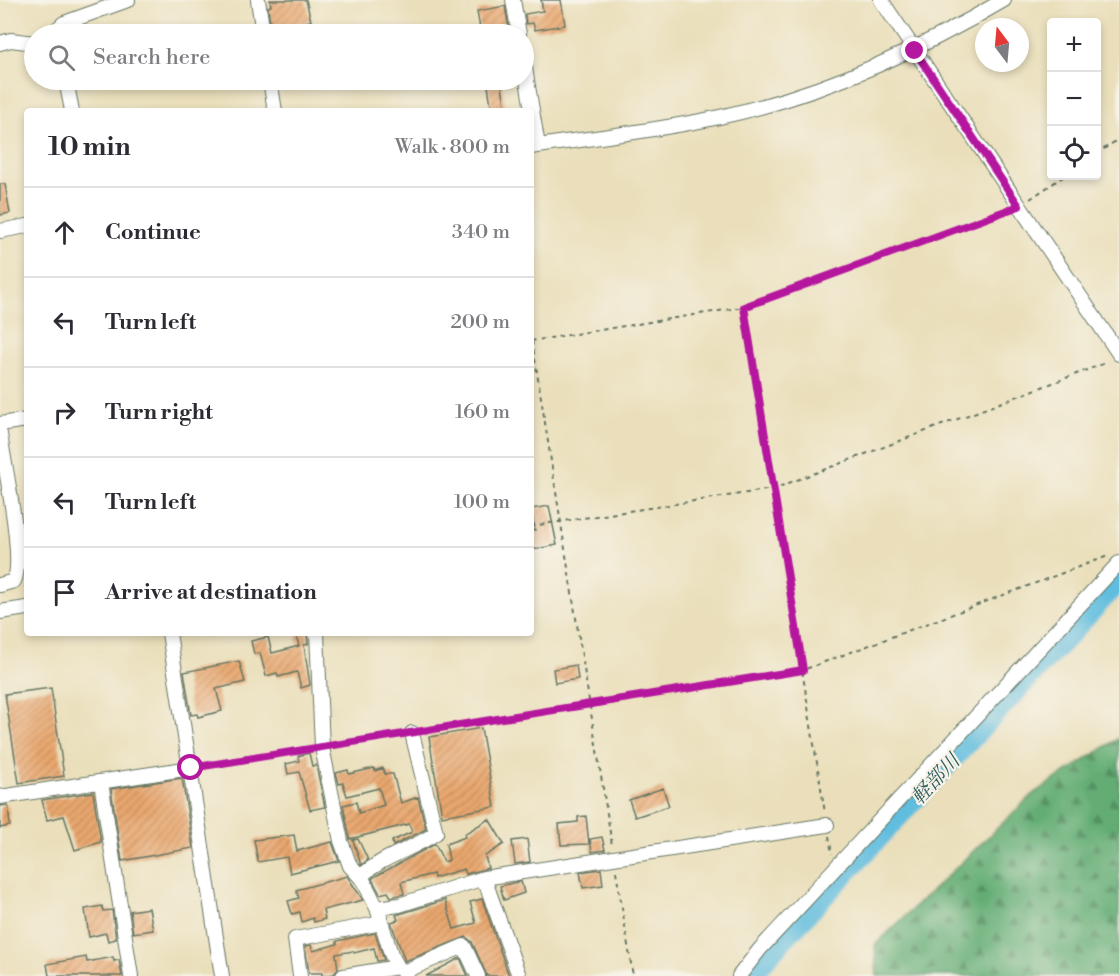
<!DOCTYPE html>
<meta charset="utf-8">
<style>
body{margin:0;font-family:"Libre Bodoni","Noto Serif JP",serif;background:#f7f7f7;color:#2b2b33}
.controls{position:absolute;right:18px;top:18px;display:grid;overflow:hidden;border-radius:6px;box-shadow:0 3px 9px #0003}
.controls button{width:54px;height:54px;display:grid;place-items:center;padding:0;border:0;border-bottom:2px solid #e1e1e2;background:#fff;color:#2b2b33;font:30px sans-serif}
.compass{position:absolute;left:975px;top:18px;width:54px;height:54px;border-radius:50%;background:#fff;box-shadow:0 3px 9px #0003;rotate:344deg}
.stop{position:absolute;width:18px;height:18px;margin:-14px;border:4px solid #b5179e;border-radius:50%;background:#fff}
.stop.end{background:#b5179e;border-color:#fff;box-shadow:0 2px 6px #0008}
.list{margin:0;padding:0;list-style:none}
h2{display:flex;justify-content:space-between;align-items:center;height:78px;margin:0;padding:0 24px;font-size:26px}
h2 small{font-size:20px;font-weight:400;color:#7c7c81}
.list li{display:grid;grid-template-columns:39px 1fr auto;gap:18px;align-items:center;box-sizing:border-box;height:90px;padding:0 24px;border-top:2px solid #e1e1e2}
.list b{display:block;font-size:22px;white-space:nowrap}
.list em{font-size:20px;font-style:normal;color:#7c7c81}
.icon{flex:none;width:33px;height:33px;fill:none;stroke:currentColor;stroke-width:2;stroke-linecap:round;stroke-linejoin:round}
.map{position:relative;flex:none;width:1119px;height:976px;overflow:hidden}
.search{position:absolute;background:#fff;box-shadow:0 3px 9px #0003;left:24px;top:24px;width:510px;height:66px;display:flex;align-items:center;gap:15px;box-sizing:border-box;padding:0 21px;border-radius:33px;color:#7c7c81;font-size:22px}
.panel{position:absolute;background:#fff;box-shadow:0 3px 9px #0003;left:24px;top:108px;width:510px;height:528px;border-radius:6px}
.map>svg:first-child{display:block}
.forest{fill:url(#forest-firs);stroke:#427554;stroke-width:1.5}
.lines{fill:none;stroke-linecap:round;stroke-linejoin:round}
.river{stroke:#60bdde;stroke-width:22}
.building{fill:url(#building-hatch)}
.minor-casing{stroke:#667663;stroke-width:16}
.path{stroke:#667663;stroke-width:2;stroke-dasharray:4.5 4.5;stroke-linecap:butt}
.minor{stroke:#fff;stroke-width:14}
.route{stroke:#b5179e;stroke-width:8}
.labels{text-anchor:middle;stroke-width:4.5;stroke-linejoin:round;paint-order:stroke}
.water-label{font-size:20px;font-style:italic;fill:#2f5d5e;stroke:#f7f3e8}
</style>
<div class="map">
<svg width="1119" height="976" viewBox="0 0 1119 976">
<defs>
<pattern id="forest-firs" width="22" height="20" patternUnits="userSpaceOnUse" patternTransform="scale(1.5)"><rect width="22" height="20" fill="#64ad74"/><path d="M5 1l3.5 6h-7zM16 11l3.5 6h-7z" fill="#528e60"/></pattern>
<pattern id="building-hatch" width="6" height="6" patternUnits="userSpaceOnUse" patternTransform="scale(1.5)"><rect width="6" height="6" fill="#eaa76e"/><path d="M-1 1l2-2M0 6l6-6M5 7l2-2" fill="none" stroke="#bd895b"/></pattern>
</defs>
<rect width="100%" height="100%" fill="#f7f3e8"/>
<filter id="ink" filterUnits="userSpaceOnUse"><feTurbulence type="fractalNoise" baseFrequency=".0167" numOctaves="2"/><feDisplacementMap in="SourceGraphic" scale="12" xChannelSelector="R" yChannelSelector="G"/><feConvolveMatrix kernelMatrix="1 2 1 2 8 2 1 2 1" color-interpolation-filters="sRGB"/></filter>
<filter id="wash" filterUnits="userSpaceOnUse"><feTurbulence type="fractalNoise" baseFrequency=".008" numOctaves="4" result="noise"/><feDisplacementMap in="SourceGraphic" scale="24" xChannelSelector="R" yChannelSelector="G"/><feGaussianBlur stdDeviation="1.35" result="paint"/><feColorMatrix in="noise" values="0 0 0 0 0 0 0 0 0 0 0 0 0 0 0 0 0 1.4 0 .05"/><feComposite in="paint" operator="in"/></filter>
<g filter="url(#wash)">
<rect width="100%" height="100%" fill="#eadfba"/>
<path class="forest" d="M 1119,738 L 1119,976 L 877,976 L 875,945 L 1034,793 Z"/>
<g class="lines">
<path class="river" d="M 751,976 L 769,954 L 1119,581"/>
</g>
<g id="blocks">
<path class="building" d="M 270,0 L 306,0 L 311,21 L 271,29 L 268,7 L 271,6 Z
M 541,0 L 561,0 L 565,25 L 535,30 L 533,23 L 526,24 L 525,14 L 543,11 Z
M 505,6 L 510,34 L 481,34 L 477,11 Z
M 487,80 L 501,80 L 506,111 L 492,111 Z
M 0,184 L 5,184 L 10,213 L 0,215 Z
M 549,506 L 557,545 L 531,550 L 531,531 L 535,530 L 531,509 Z
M 307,633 L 308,644 L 304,645 L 310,685 L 301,688 L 297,672 L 278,677 L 277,673 L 266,676 L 260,653 L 254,654 L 251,641 L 268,637 L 272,653 L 299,646 L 296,635 Z
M 239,661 L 245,682 L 216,689 L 222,711 L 198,717 L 197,714 L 191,715 L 184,672 Z
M 576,665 L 578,679 L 555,683 L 553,669 Z
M 51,688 L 64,776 L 19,783 L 5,694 Z
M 481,728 L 495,807 L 442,816 L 429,737 Z
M 309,753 L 312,766 L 316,765 L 325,807 L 310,810 L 299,772 L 288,774 L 286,764 L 299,761 L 298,756 Z
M 374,768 L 375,771 L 383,768 L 385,774 L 393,774 L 401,803 L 418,797 L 426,829 L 393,846 L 392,841 L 412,832 L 409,824 L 350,839 L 343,805 L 356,802 L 359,813 L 384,805 L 379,788 L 347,796 L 343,783 L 339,784 L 336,773 L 348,770 L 349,774 Z
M 182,778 L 193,848 L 122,861 L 111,789 Z
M 663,788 L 669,806 L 635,817 L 629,800 Z
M 93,792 L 101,842 L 75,850 L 64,816 L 47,820 L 42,800 Z
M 8,805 L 10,826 L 0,828 L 0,806 Z
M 586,816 L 589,844 L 561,845 L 559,824 L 578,822 L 578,817 Z
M 489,819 L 504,844 L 485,856 L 488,868 L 466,874 L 464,869 L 434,878 L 433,874 L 401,882 L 404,894 L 391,897 L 388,892 L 380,894 L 372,879 L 374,877 L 435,844 L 444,862 L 449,860 L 446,844 L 465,837 L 464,834 Z
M 294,835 L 297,851 L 332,842 L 339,861 L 290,873 L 287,857 L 258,862 L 254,840 Z
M 602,837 L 605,850 L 592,852 L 590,839 Z
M 358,839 L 368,860 L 361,865 L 353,840 Z
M 527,839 L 530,862 L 515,864 L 512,841 Z
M 601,869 L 603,885 L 583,888 L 580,872 Z
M 347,876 L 363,900 L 323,910 L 325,919 L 314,922 L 313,918 L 302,922 L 300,912 L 292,914 L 288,901 L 299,898 L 296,890 Z
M 521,881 L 524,893 L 504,900 L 500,886 Z
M 482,899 L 509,976 L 487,976 L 472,942 L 466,937 L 405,961 L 393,928 L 391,922 L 398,920 L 396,915 L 445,900 L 454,929 L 476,923 L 470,902 Z
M 102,906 L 103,911 L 112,910 L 116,939 L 108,941 L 106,933 L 89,937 L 85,909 Z
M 149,908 L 153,930 L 133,933 L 130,911 Z
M 375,933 L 384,960 L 377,961 L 374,948 L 354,953 L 353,951 L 336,954 L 338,969 L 334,974 L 322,976 L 322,973 L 309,973 L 305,946 L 311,945 L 313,951 L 337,944 L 337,941 Z
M 86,957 L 87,962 L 113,957 L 114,961 L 119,960 L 122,976 L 49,976 L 47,964 Z
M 460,958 L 468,976 L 426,976 Z"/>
</g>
</g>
<g filter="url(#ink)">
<use href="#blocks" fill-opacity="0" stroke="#667663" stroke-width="1.5"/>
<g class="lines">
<defs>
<path id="minor" d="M 258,0 L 263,34
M 513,0 L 519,34
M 881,0 L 1119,354
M 52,34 L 64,23 L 128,0
M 0,43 L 11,40 L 34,43
M 524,62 L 538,146
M 66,80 L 72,111
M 270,80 L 275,111
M 531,147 C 592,138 654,131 715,118 C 819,96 913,54 1004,0
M 0,231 L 27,226
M 0,424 L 27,420
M 0,434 C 4,463 25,559 14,581 L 0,585
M 0,612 L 27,608
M 169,633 L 222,976
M 317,633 L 322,747 L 341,841 L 350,866 L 363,880 L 377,908 L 391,954 L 398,967 L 407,976
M 101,782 L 131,976
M 0,797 L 191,768
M 360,877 C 384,855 410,851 436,833 L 412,733
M 484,878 L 519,976
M 377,908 L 399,905 L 484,878 L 827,825
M 403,972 L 464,946 L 478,976
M 300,976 L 295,939 L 382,923
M 343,976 L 398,967
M 739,976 L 760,949 L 1119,563"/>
</defs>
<use href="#minor" class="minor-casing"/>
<path class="path" d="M 1096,154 L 1119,139
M 1030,199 L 1064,176
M 744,307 L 825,813
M 531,341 L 744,307 L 1006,211
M 532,341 L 612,845
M 531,526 L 773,489 L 1108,362
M 425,731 L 803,670 L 1108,556
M 333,745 L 399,735
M 203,766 L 310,749
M 829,836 L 832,854
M 616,871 L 633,976"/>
<use href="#minor" class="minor"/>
</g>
</g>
<g class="lines" filter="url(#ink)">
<path class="route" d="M 191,768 L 803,670 L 744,307 L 1019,206 L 915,51"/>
</g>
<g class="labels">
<g class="water-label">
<text transform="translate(935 779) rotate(-47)" y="7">軽部川</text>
</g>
</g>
</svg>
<div class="controls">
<button>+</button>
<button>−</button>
<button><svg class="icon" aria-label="locate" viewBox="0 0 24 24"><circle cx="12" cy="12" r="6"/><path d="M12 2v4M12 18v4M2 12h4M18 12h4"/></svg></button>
</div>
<svg class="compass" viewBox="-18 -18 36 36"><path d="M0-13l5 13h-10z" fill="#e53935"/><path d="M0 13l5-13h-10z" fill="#7c7c81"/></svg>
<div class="stop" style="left:191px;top:768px"></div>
<div class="stop end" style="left:915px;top:51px"></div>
<div class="search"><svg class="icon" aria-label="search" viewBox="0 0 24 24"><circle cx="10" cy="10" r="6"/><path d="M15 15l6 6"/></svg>Search here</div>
<section class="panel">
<h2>10 min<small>Walk · 800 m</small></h2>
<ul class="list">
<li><svg class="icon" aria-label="ahead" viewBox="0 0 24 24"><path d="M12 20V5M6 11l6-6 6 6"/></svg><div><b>Continue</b></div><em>340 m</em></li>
<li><svg class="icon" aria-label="left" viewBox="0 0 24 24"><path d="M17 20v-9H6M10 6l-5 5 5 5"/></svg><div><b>Turn left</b></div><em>200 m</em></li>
<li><svg class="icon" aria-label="right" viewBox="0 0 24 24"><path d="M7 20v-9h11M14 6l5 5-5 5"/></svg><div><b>Turn right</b></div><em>160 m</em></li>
<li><svg class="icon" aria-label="left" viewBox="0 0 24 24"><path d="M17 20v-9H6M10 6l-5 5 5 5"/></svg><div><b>Turn left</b></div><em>100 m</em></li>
<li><svg class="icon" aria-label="arrive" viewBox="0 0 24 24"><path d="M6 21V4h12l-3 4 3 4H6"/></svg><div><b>Arrive at destination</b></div></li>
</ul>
</section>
</div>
